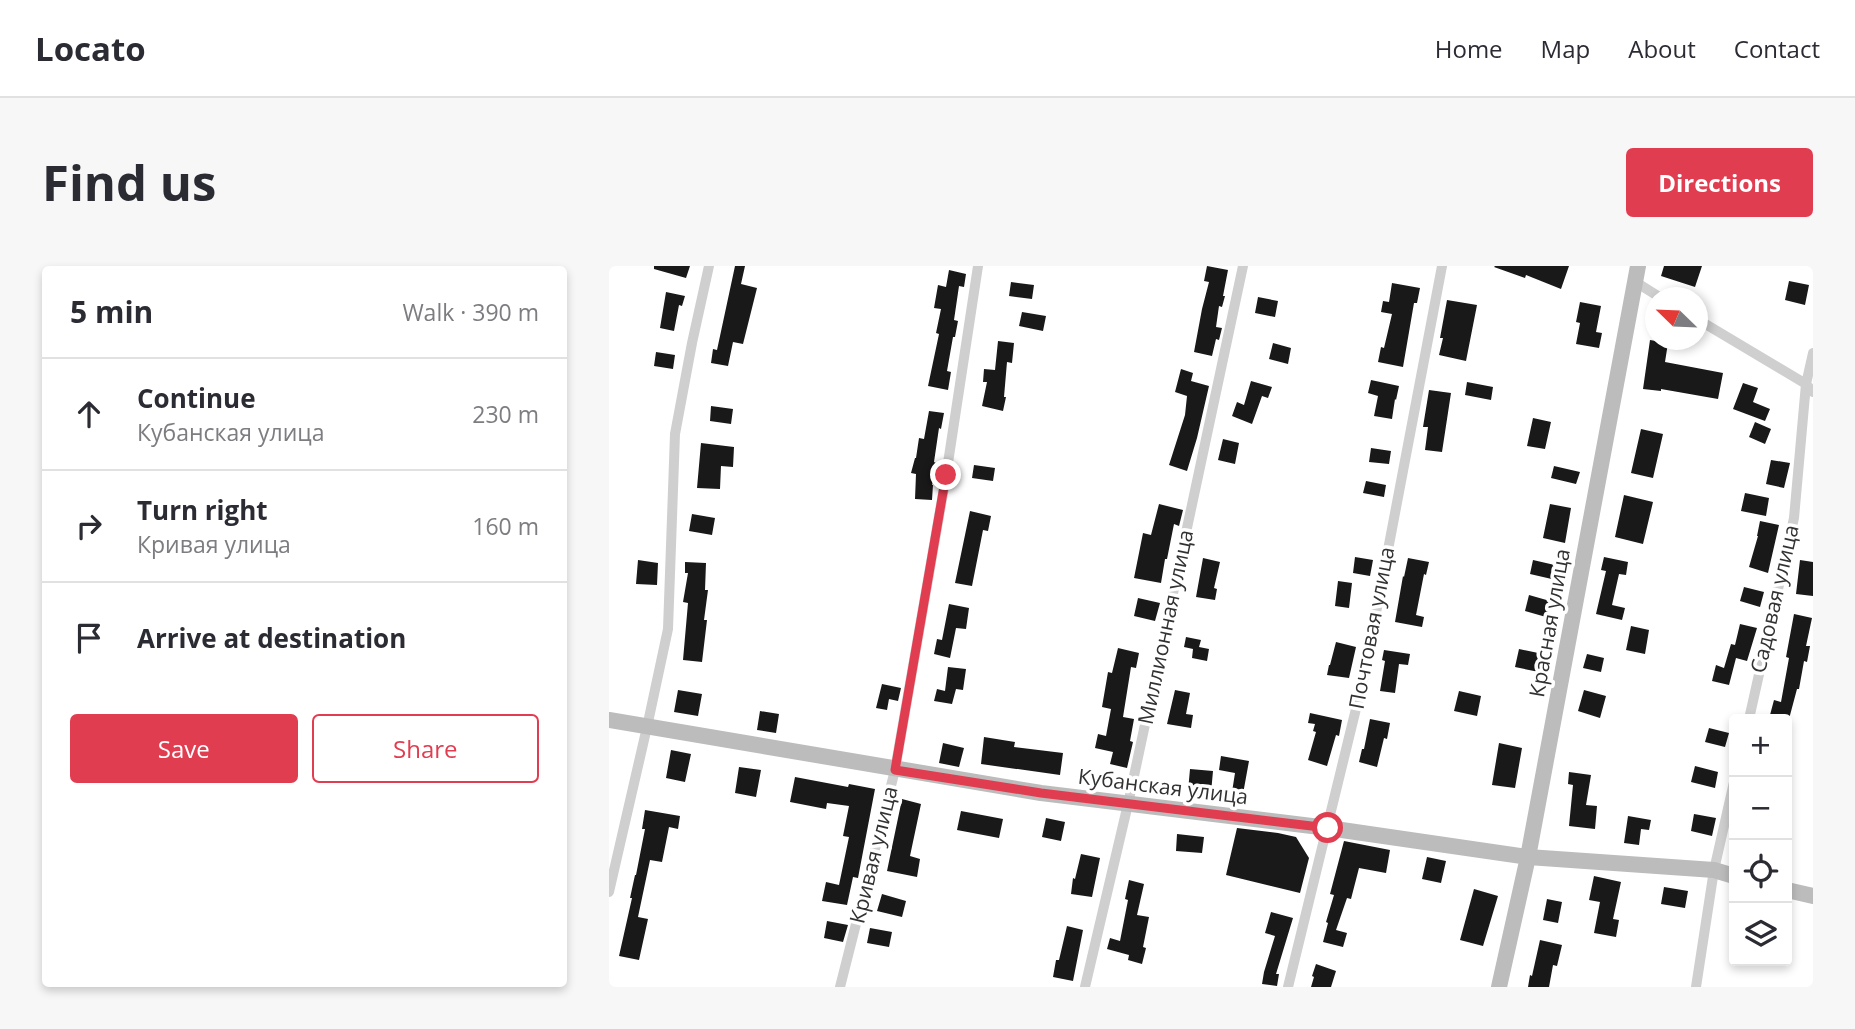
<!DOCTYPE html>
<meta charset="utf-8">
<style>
body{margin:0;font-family:"Open Sans",sans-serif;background:#f7f7f7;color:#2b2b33}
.controls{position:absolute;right:21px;bottom:21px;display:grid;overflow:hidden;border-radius:7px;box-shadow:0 4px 10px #0003}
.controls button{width:63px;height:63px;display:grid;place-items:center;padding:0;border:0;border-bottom:2px solid #e1e1e2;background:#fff;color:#2b2b33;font:35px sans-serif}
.compass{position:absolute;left:1036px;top:21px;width:63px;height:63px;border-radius:50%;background:#fff;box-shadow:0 4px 10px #0003;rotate:293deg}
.stop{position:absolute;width:21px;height:21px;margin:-16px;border:5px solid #e13d51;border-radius:50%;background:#fff}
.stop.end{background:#e13d51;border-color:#fff;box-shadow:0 2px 7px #0008}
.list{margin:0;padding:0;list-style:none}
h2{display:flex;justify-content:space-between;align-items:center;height:91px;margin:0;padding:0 28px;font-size:30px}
h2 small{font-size:23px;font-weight:400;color:#7c7c81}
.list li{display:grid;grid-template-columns:46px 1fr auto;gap:21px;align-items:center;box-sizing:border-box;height:112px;padding:0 28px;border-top:2px solid #e1e1e2}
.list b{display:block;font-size:26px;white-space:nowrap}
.list p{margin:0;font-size:23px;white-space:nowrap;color:#7c7c81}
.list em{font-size:23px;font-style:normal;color:#7c7c81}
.actions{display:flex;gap:14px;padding:21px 28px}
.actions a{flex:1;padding:16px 0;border:2px solid #e13d51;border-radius:7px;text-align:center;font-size:24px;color:#e13d51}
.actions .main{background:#e13d51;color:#fff}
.icon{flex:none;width:38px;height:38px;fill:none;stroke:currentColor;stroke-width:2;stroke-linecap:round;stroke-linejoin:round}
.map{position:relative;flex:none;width:1204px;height:721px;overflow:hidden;border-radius:7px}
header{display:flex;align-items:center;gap:42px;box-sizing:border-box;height:98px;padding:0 35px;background:#fff;border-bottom:2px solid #e1e1e2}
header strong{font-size:33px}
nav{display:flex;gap:38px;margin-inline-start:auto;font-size:24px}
.intro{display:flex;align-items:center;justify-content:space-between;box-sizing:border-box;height:168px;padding:0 42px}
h1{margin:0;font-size:49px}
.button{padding:18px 32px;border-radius:7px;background:#e13d51;color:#fff;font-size:24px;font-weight:700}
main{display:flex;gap:42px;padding:0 42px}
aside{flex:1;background:#fff;border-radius:7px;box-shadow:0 4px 10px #0003}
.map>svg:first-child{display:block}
.building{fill:#191919}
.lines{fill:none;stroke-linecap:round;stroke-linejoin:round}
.street{stroke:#cfcfcf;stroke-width:10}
.secondary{stroke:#bcbcbc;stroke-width:16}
.route{stroke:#e13d51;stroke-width:9}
.labels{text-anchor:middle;stroke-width:7;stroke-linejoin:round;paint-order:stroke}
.street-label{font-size:21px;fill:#323232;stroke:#fff}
</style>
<header>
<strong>Locato</strong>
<nav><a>Home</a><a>Map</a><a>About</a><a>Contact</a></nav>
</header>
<div class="intro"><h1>Find us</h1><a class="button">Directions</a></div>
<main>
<aside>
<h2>5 min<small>Walk · 390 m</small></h2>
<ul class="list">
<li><svg class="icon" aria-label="ahead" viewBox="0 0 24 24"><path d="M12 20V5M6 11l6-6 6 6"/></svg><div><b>Continue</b><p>Кубанская улица</p></div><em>230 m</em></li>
<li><svg class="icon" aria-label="right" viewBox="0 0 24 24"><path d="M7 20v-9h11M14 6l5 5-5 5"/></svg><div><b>Turn right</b><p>Кривая улица</p></div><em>160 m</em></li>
<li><svg class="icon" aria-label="arrive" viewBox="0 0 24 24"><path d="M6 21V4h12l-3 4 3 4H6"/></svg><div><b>Arrive at destination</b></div></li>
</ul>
<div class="actions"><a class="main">Save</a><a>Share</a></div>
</aside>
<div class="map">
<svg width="1204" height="721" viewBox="0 0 1204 721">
<rect width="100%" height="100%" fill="#fff"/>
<path class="building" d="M 45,0 L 81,0 L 77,12 L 45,3 Z
M 126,0 L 136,0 L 132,18 L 148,22 L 134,78 L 124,76 L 119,100 L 102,97 L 104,83 L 108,84 Z
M 598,0 L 619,4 L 614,30 L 616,30 L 613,41 L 610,40 L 607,61 L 613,62 L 610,74 L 607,73 L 603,90 L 585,86 L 593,43 L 600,16 L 595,15 Z
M 886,0 L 960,0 L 952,23 L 917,9 L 916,12 L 885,1 Z
M 1055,0 L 1093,0 L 1086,21 L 1052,10 Z
M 340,4 L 357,8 L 355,21 L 350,20 L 345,54 L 349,55 L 346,71 L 344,71 L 338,105 L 342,106 L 339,124 L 319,120 L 330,68 L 327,67 L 332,43 L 325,42 L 329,19 L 337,21 Z
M 1180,15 L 1200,19 L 1196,39 L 1176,34 Z
M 402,16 L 425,19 L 423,33 L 400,30 Z
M 783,17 L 811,22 L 808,37 L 805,37 L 794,101 L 769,96 L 772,81 L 775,82 L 783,48 L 772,46 L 774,35 L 780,36 Z
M 57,26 L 76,30 L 73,40 L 70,39 L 65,65 L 51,62 Z
M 649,31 L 669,35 L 666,51 L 646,47 Z
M 838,34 L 868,39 L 857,95 L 830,89 L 834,72 L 831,72 Z
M 971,36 L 992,40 L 987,66 L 993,67 L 990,82 L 967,78 L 971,57 L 967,56 Z
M 413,46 L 437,50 L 434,65 L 410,60 Z
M 1041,74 L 1059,77 L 1056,96 L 1114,107 L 1109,133 L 1052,123 L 1052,125 L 1034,123 Z
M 389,75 L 405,77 L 403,97 L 398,96 L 395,131 L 397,131 L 394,145 L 373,140 L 378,116 L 374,116 L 375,103 L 386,104 Z
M 664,77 L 682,82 L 679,98 L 660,93 Z
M 47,86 L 66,89 L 64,103 L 45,100 Z
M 572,103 L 584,107 L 582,115 L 600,120 L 588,172 L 578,205 L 560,199 L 576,149 L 578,130 L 566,126 Z
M 762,114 L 790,120 L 787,134 L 786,133 L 783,153 L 765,150 L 769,130 L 759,127 Z
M 642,115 L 663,121 L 659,132 L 653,130 L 643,158 L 623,150 L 628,136 L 635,139 Z
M 858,116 L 884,121 L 882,134 L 856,129 Z
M 1134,117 L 1149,122 L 1144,136 L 1161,143 L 1156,155 L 1124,143 Z
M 820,124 L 842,127 L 833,186 L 816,184 L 819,161 L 814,161 Z
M 102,140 L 124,143 L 122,158 L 101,155 Z
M 320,145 L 335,147 L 332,163 L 330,162 L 325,196 L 327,197 L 323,219 L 324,219 L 323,234 L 306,233 L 307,208 L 302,207 L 306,192 L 307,192 L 310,172 L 315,173 Z
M 924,152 L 942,156 L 936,183 L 918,180 Z
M 1146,156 L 1162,163 L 1156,178 L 1140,171 Z
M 1032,163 L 1054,168 L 1044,212 L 1022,207 Z
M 614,173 L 630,177 L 626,198 L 609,194 Z
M 92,177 L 125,181 L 124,201 L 112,200 L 111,223 L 88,222 Z
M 762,182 L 782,185 L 780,198 L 760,196 Z
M 1162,194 L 1181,197 L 1175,222 L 1157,218 Z
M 365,199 L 386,202 L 384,215 L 363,212 Z
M 945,200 L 971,206 L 967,218 L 942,212 Z
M 757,215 L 777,219 L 775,231 L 754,227 Z
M 1136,227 L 1160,232 L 1157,250 L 1132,245 Z
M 1015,229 L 1044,236 L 1034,278 L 1006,271 Z
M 550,238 L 574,244 L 570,260 L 565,258 L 558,293 L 556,293 L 552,317 L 525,312 L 534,267 L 542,269 Z
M 941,238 L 962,242 L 956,277 L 934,272 Z
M 361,245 L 382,250 L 379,265 L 374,264 L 363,320 L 346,317 Z
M 83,248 L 106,252 L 103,269 L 80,265 Z
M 1151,255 L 1170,259 L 1159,307 L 1140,301 L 1149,270 L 1148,270 Z
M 746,291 L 764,294 L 761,310 L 744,307 Z
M 995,291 L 1019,296 L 1017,309 L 1010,308 L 1003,339 L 1016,342 L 1013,354 L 987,348 L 997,305 L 992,304 Z
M 594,292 L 611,296 L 605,322 L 608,323 L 606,334 L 587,331 Z
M 799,292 L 820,296 L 817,309 L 815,308 L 807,349 L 815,351 L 813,361 L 786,356 L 794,310 L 795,311 Z
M 29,294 L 49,297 L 48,319 L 27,318 Z
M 924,294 L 950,300 L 947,314 L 921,308 Z
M 1191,294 L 1204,296 L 1204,330 L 1187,328 Z
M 76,296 L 97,297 L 96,324 L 99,324 L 95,354 L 98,354 L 93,396 L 74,394 L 79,337 L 74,336 L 79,307 L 76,307 Z
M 729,315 L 743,317 L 740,342 L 726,340 Z
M 1135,321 L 1155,326 L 1151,341 L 1131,335 Z
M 920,329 L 941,335 L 937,351 L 916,345 Z
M 529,332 L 551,337 L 546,355 L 525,350 Z
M 340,338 L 360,342 L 357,363 L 347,362 L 341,392 L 325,388 L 328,373 L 333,374 Z
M 1185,348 L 1203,352 L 1197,380 L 1201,380 L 1198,396 L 1195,395 L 1190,423 L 1188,423 L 1180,453 L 1161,449 L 1165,434 L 1172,436 L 1180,392 L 1177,391 Z
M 1131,358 L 1148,362 L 1138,395 L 1127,392 L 1120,419 L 1103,415 L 1107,399 L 1115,402 L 1122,378 L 1126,379 Z
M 1022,360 L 1040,364 L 1036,388 L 1017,384 Z
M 577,371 L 592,374 L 590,381 L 600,383 L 598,395 L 583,392 L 584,383 L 575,381 Z
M 727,376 L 747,381 L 740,412 L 718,409 L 720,399 L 721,399 Z
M 509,382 L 530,387 L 527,402 L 522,401 L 514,451 L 525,453 L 521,475 L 524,476 L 518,502 L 501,498 L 504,486 L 486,482 L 489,468 L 497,470 L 502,443 L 493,441 L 499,406 L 503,407 Z
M 910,383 L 934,388 L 930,406 L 906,401 Z
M 775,384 L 801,388 L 799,399 L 790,398 L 786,427 L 771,425 L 776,395 L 773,394 Z
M 978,388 L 995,392 L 992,406 L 974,402 Z
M 339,401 L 357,403 L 354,424 L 347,423 L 343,438 L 325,435 L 328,423 L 336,425 Z
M 273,418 L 292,422 L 289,435 L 280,433 L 278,444 L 267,442 Z
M 69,424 L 93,428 L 89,450 L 65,446 Z
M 566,424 L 581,427 L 577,448 L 584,449 L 582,462 L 558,458 Z
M 975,424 L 997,430 L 991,452 L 969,445 Z
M 850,425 L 872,430 L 868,450 L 845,445 Z
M 151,445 L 170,448 L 167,467 L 148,464 Z
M 701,447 L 733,454 L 730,470 L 727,469 L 718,500 L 699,494 L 707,466 L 704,465 L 706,458 L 699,457 Z
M 761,453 L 781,457 L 778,473 L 775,472 L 768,501 L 750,496 L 753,483 L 755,483 Z
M 1100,462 L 1120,467 L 1116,481 L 1096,476 Z
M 375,471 L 406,476 L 405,481 L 454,487 L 451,509 L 372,498 Z
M 334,477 L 355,482 L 350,501 L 330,497 Z
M 890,477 L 913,482 L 906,522 L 883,519 Z
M 62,484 L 82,488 L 76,516 L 57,512 Z
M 612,490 L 640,495 L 634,528 L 623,526 L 626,507 L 610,504 Z
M 1086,500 L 1109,506 L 1106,522 L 1082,516 Z
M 130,501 L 152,504 L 147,531 L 126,527 Z
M 581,503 L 604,505 L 602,527 L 579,525 Z
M 960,506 L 982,509 L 977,539 L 988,540 L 986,563 L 960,560 L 964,519 L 959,518 Z
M 186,511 L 239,521 L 240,518 L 266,523 L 249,612 L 244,611 L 238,639 L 213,635 L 217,616 L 230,619 L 240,571 L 234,570 L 240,540 L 218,537 L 217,543 L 181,536 Z
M 293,533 L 312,538 L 301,590 L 311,593 L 308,611 L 278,605 Z
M 36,544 L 71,550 L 69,563 L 60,561 L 53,596 L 41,594 L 29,651 L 39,653 L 30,694 L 10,690 L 23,632 L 21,632 L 26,609 L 27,609 L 36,563 L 33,563 Z
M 352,545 L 394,553 L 390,572 L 348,564 Z
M 1085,548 L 1107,552 L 1103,570 L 1082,565 Z
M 1019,550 L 1042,554 L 1040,564 L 1032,563 L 1030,579 L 1015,577 Z
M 437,552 L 456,556 L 452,575 L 433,571 Z
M 628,562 L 669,567 L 687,571 L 700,592 L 691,627 L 617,609 Z
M 568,568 L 595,571 L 593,587 L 567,585 Z
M 735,575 L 781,584 L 777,607 L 750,602 L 742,633 L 738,632 L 727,664 L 738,667 L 734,681 L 714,676 L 719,657 L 717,656 L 725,629 L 721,628 Z
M 472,588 L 491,592 L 483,631 L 462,628 L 464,612 L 466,613 Z
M 818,591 L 837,595 L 832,617 L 813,613 Z
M 985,610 L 1012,616 L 1004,653 L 1010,654 L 1007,671 L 985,667 L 991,636 L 980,634 Z
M 520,614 L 535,618 L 528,649 L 540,651 L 534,681 L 537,682 L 533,698 L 519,694 L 520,689 L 498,683 L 501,672 L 511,675 L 519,634 L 516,633 Z
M 1055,621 L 1079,625 L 1076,642 L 1052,638 Z
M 865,623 L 889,630 L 874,680 L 851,674 Z
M 273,628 L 297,635 L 293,651 L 268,645 Z
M 938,633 L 953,636 L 949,657 L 934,654 Z
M 662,646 L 684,652 L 667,708 L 670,708 L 668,720 L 653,718 L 655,706 L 666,670 L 656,667 Z
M 218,655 L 239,659 L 234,676 L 215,672 Z
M 458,660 L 474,664 L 464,715 L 444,711 L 447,694 L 450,694 Z
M 261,662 L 283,666 L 280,681 L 258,677 Z
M 931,674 L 953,679 L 948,700 L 944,699 L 940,721 L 919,721 L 921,709 L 923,710 Z
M 707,698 L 727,705 L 722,721 L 702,721 L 705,711 L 703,710 Z"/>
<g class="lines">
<path class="street" d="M 1025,15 L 1052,32
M 1088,53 L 1197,118 L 1204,126
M 1140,453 L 1185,252 L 1197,118 L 1204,87
M 0,626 L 38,461 L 59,363 L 66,168 L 83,77 L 100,0
M 231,721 L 286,504 L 337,210 L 369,0
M 476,721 L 519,538 L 634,0
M 679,721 L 755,410 L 833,0
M 1087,721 L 1105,604 L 1125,516"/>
<path class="secondary" d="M 0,454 L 432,527 L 719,562 L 919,591 L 1105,604 L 1125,610
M 1178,624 L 1204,630
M 890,721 L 919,591 L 1029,0"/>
</g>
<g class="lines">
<path class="route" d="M 337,209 L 286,504 L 432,527 L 719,562"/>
</g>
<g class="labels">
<g class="street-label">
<text transform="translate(1166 333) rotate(-77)" y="7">Садовая улица</text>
<text transform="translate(941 357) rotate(-80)" y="7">Красная улица</text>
<text transform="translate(557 361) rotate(-78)" y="7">Миллионная улица</text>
<text transform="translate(763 362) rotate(-79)" y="7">Почтовая улица</text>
<text transform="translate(554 521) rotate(7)" y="7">Кубанская улица</text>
<text transform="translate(265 589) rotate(-76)" y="7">Кривая улица</text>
</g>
</g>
</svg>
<div class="controls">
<button>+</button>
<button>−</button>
<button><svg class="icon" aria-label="locate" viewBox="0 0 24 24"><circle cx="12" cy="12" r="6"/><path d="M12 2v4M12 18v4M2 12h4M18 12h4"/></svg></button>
<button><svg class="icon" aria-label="layers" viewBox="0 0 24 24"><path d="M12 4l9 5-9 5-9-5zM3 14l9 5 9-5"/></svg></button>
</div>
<svg class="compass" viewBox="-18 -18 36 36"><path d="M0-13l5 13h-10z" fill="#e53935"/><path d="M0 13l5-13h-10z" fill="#7c7c81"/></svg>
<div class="stop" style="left:719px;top:562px"></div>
<div class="stop end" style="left:337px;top:209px"></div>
</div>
</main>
